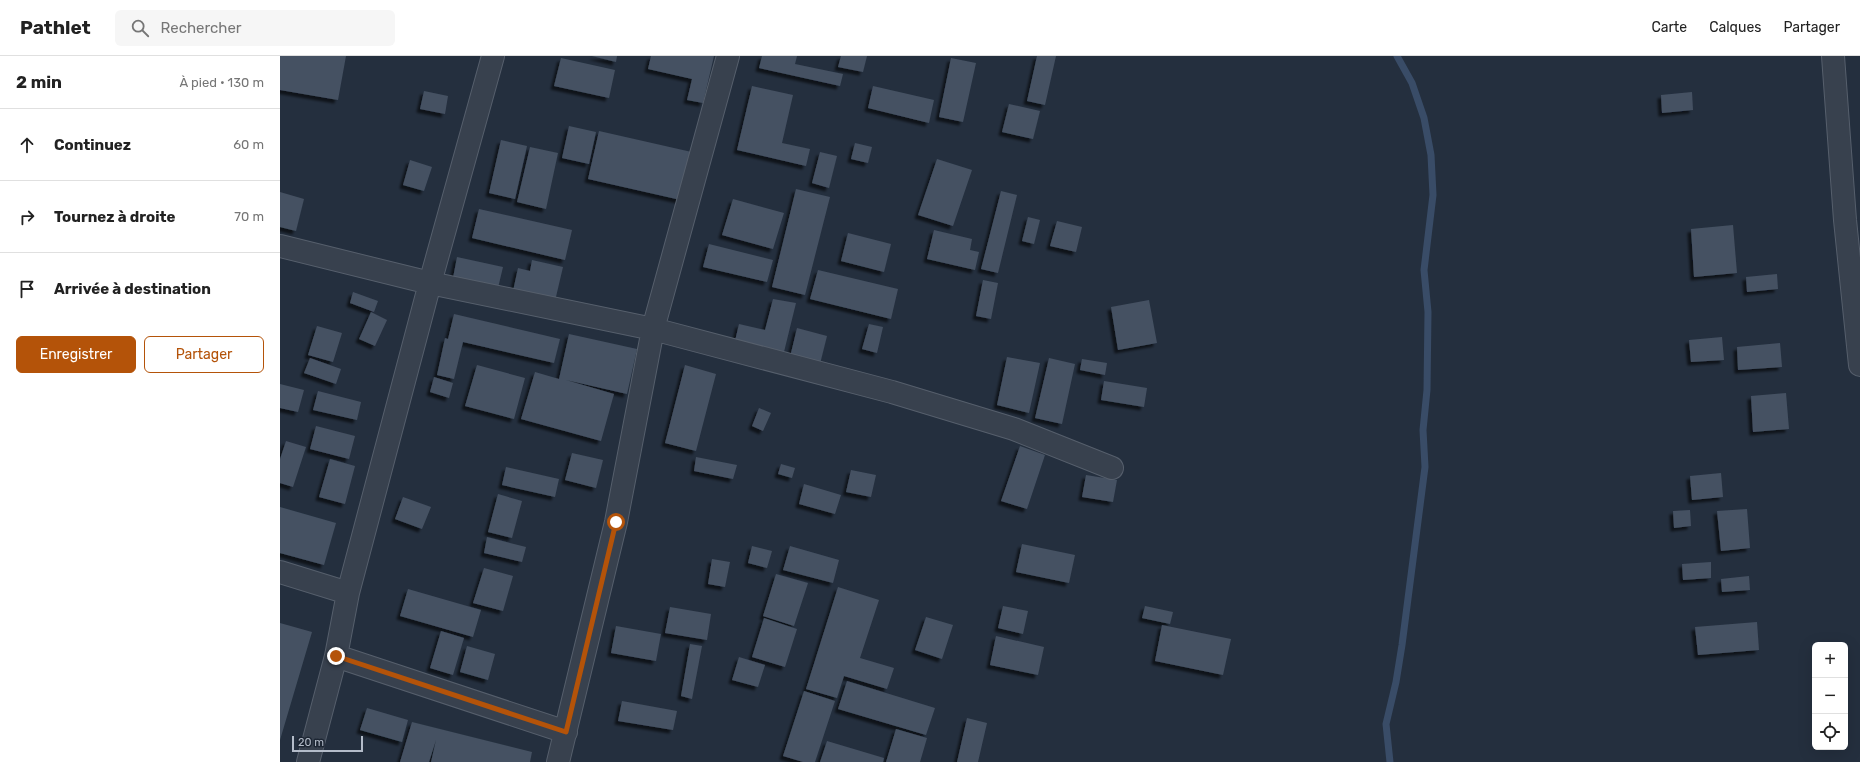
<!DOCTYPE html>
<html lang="fr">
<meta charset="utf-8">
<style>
body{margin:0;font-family:Rubik,sans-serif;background:#f6f6f6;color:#222}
.controls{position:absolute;right:12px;bottom:12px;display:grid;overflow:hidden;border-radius:6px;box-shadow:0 4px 16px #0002}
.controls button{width:36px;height:36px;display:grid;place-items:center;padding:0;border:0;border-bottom:1px solid #e0e0e0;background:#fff;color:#222;font:20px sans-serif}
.scale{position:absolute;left:12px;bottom:10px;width:71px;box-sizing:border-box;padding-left:4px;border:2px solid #b4bcc9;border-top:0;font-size:11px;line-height:14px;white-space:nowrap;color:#b4bcc9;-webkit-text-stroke:3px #1d2633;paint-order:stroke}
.stop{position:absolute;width:12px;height:12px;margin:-9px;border:3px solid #b45309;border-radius:50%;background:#fff}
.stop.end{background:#b45309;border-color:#fff;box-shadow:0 1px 4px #0008}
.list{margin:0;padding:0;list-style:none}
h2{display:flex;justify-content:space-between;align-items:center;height:52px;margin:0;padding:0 16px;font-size:17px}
h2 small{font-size:13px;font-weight:400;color:#767676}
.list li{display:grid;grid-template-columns:26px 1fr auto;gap:12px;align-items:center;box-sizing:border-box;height:72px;padding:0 16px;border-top:1px solid #e0e0e0}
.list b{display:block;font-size:15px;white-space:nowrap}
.list em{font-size:13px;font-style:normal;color:#767676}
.actions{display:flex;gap:8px;padding:12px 16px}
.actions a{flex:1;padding:9px 0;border:1px solid #b45309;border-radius:6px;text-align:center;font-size:14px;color:#b45309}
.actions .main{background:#b45309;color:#fff}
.icon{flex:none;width:22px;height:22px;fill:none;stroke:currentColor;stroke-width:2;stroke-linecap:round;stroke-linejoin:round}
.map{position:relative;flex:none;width:1580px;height:706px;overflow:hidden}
header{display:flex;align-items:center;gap:24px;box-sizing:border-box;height:56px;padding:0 20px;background:#fff;border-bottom:1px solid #e0e0e0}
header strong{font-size:19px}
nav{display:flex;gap:22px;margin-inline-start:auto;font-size:14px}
.search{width:280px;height:36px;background:#f6f6f6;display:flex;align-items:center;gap:10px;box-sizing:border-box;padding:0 14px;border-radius:6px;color:#767676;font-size:15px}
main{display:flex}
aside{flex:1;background:#fff}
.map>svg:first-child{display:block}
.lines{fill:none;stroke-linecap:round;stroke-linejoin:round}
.stream{stroke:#394c67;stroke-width:7}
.building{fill:#455162;filter:url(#shadow)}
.minor-casing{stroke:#565f6c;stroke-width:24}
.minor{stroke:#38414e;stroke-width:22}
.route{stroke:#b45309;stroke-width:5}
</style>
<header>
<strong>Pathlet</strong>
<div class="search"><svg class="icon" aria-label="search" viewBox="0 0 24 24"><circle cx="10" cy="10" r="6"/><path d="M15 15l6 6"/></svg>Rechercher</div>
<nav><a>Carte</a><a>Calques</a><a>Partager</a></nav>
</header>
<main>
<aside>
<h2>2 min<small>À pied · 130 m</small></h2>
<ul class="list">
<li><svg class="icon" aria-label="ahead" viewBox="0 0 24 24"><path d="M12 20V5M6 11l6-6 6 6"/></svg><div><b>Continuez</b></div><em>60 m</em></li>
<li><svg class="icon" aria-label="right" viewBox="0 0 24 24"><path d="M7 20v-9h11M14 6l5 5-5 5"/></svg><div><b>Tournez à droite</b></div><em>70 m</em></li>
<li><svg class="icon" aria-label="arrive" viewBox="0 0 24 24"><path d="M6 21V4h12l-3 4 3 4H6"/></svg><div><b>Arrivée à destination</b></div></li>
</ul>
<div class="actions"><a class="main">Enregistrer</a><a>Partager</a></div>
</aside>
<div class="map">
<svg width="1580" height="706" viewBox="0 0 1580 706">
<defs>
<filter id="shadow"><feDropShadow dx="-3.5" dy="3.5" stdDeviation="1" flood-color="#0009"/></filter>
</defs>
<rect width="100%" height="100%" fill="#242f3e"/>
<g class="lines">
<path class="stream" d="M 1110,706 L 1106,668 L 1116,626 L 1122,589 L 1145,411 L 1143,374 L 1147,334 L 1148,256 L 1144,214 L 1153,139 L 1151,99 L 1144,62 L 1132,27 L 1117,0"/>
</g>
<path class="building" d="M 0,0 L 66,0 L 58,44 L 0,34 Z
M 312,0 L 337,0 L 336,6 Z
M 371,0 L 434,0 L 423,47 L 407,44 L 412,23 L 368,13 Z
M 482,0 L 517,0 L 515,8 L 563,18 L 560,30 L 479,12 Z
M 561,0 L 587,0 L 583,16 L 558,11 Z
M 757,0 L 776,0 L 765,49 L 747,45 Z
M 281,2 L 335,14 L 329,42 L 274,30 Z
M 671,2 L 696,7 L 683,66 L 659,61 Z
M 472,30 L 513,39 L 502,87 L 530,93 L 526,110 L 457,94 Z
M 593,30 L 654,44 L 649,67 L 588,52 Z
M 144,35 L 168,40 L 165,58 L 140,53 Z
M 1412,36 L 1413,54 L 1382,57 L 1381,39 Z
M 729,48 L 760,55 L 753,83 L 722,76 Z
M 289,70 L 316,76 L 309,108 L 282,102 Z
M 319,75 L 416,97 L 405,145 L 308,123 Z
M 221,84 L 247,90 L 235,143 L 209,137 Z
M 575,87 L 592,91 L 588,107 L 571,103 Z
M 250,91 L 278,97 L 266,153 L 237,146 Z
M 540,96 L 557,100 L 549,132 L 532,127 Z
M 657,103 L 692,114 L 673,170 L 638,159 Z
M 130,104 L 152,111 L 144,135 L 123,129 Z
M 516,133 L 550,141 L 525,239 L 492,231 Z
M 721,135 L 737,139 L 718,217 L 701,213 Z
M 0,136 L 24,143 L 16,175 L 0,171 Z
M 453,143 L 504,157 L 493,193 L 442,179 Z
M 199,153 L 292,174 L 285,204 L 192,182 Z
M 748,161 L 760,164 L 754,188 L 742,185 Z
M 777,165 L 802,171 L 796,196 L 770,190 Z
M 1453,169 L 1457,217 L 1414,221 L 1411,173 Z
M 654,174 L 692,183 L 690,194 L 699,196 L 695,214 L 647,203 Z
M 568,177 L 611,188 L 604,216 L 561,205 Z
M 429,188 L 493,204 L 487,226 L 423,211 Z
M 177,201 L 223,211 L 218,232 L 173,222 Z
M 252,204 L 283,211 L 275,245 L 233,235 L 238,212 L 250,215 Z
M 538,214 L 618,233 L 611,263 L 530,243 Z
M 1497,218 L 1498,233 L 1467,236 L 1466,221 Z
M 703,224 L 718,227 L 711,263 L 696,260 Z
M 73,236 L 98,245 L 94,256 L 70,247 Z
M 493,243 L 516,247 L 503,300 L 454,289 L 459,268 L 485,274 Z
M 869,244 L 877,287 L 838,294 L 831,251 Z
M 91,256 L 107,264 L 95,290 L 79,283 Z
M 174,258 L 280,283 L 274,307 L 183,286 L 174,323 L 157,319 L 165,282 L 168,283 Z
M 589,268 L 603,271 L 597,297 L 582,293 Z
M 37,270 L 62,277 L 53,306 L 28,299 Z
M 517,272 L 547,280 L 540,308 L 510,301 Z
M 289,278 L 357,293 L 347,338 L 286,324 L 334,338 L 321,385 L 241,363 L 255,316 L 279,323 Z
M 1442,281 L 1444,304 L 1411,306 L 1409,284 Z
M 1500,287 L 1502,311 L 1458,314 L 1457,291 Z
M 727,301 L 760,307 L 749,357 L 717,349 Z
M 30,302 L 61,313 L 56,328 L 24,317 Z
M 769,302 L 795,308 L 782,368 L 755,362 Z
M 802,303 L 827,307 L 825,319 L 800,314 Z
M 197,309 L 245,322 L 234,363 L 185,350 Z
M 405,309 L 436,318 L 416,395 L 385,387 Z
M 154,321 L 173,327 L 169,342 L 150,336 Z
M 824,325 L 867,332 L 864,351 L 821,344 Z
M 0,328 L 24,334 L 18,356 L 0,352 Z
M 38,335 L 81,346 L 77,364 L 33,354 Z
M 1506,337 L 1509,373 L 1473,376 L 1471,340 Z
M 479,352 L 491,357 L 483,375 L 472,370 Z
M 36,370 L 75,380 L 69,403 L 30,393 Z
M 6,385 L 26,391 L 13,431 L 0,427 L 0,403 Z
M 740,390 L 765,399 L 747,453 L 721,445 Z
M 292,397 L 323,404 L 316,432 L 285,424 Z
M 416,401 L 457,409 L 453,423 L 414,415 Z
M 50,403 L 75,410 L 65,448 L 39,441 Z
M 501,408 L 515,412 L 512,422 L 498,418 Z
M 226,411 L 279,423 L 275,441 L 222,429 Z
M 571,414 L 596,419 L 591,441 L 566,436 Z
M 1441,417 L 1443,441 L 1412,444 L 1410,420 Z
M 806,419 L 837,424 L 833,446 L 802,441 Z
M 524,428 L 561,439 L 555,458 L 519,448 Z
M 218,438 L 242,445 L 232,482 L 208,476 Z
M 123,441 L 151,451 L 142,473 L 115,463 Z
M 0,451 L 56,467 L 44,509 L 0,497 Z
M 1467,453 L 1470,492 L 1441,495 L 1437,455 Z
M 1410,454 L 1411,470 L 1394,472 L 1393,455 Z
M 207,481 L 246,491 L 242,506 L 204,497 Z
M 742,488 L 795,499 L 789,527 L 736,516 Z
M 472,490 L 492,495 L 487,512 L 468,507 Z
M 510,490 L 559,504 L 553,527 L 503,514 Z
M 432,503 L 450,506 L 445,531 L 428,528 Z
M 1431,506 L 1431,522 L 1403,524 L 1402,508 Z
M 204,512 L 233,520 L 223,555 L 193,547 Z
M 496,518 L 528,527 L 514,570 L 483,560 Z
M 1469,520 L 1470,534 L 1442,536 L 1441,523 Z
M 558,531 L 599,544 L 580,602 L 614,612 L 607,633 L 564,620 L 557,642 L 526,633 Z
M 128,533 L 201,554 L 193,581 L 120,560 Z
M 723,550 L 748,555 L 743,578 L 718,572 Z
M 865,550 L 893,556 L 890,568 L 862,562 Z
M 390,551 L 431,558 L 427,584 L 385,577 Z
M 646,561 L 673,569 L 662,603 L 635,594 Z
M 484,562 L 517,573 L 505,611 L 472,601 Z
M 1477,566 L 1479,594 L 1418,599 L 1415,571 Z
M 0,567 L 32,576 L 0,684 Z
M 882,569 L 951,583 L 943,619 L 875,605 Z
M 336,570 L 381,578 L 376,605 L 331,597 Z
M 161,575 L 184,582 L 173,619 L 150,612 Z
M 716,580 L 764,591 L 758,619 L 710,609 Z
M 410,588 L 422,590 L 412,643 L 401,640 Z
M 187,590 L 215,598 L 208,624 L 180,616 Z
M 459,601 L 485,609 L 478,631 L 452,624 Z
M 567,625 L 655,652 L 646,679 L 558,653 Z
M 524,635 L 555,645 L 535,706 L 523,706 L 503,700 Z
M 342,645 L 397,655 L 393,674 L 338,665 Z
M 87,652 L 128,664 L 122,686 L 80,674 Z
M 687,662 L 707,667 L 698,706 L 677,706 Z
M 132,666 L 252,696 L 250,706 L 151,706 L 156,684 L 149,706 L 120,706 Z
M 616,673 L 647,682 L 640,706 L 606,706 Z
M 547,685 L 604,702 L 603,706 L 540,706 Z"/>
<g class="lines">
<defs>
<path id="minor" d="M 1553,0 L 1565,164 L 1580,309
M 0,190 L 150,227 L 373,273 L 612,336 L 734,373 L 832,412
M 0,516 L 68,537
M 56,600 L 286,676
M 28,706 L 56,600 L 68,537 L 150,227 L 213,0
M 278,706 L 336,466 L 373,273 L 448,0"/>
</defs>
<use href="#minor" class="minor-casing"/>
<use href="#minor" class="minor"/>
</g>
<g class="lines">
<path class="route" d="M 56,600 L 286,676 L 336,466"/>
</g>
</svg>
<div class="controls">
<button>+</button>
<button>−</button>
<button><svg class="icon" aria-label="locate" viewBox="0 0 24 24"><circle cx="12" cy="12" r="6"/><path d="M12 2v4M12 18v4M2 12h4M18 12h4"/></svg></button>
</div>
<div class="scale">20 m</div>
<div class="stop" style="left:336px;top:466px"></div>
<div class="stop end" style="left:56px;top:600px"></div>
</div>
</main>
